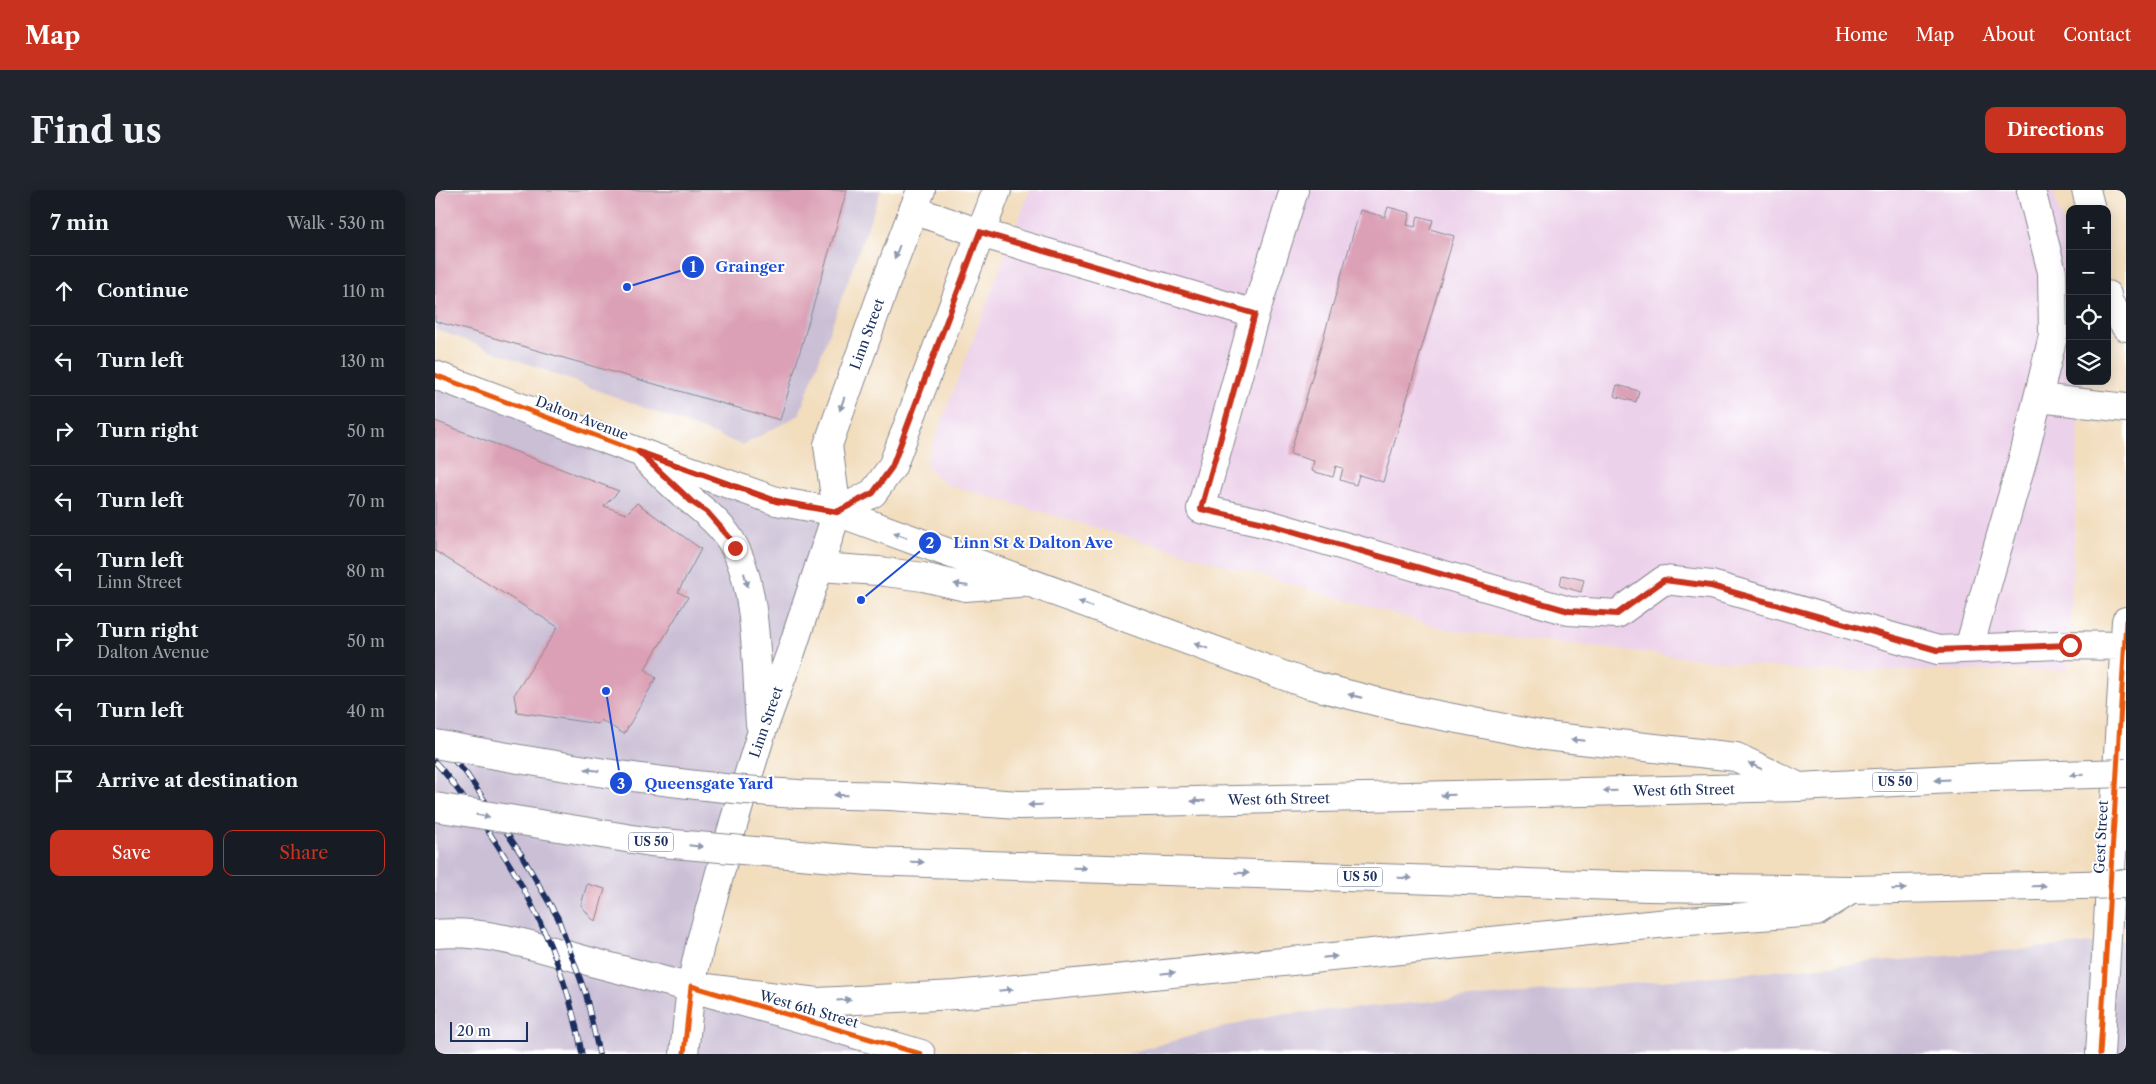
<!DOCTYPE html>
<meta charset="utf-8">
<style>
body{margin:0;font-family:"Libre Caslon Text",serif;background:#20242c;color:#f1f3f6}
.controls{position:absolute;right:15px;top:15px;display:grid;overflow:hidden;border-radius:10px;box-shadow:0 2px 12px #0003}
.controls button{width:45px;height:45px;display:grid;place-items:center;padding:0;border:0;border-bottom:1px solid #363941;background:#171b24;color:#f1f3f6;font:25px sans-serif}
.scale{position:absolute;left:15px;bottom:12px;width:78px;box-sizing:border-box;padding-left:5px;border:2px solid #1b2f5e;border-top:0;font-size:14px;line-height:18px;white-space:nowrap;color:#1b2f5e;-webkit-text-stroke:4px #fff;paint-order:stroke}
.stop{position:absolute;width:15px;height:15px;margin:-11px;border:4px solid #c8321e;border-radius:50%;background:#fff}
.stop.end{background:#c8321e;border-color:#fff;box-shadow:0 1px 5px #0008}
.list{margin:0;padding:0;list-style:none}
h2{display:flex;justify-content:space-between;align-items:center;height:65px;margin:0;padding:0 20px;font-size:21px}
h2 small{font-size:16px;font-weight:400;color:#9ea1a6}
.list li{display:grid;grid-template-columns:32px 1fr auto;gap:15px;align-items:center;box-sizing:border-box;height:70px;padding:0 20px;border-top:1px solid #363941}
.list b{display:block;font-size:19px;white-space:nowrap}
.list p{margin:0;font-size:16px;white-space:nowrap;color:#9ea1a6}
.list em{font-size:16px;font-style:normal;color:#9ea1a6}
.actions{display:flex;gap:10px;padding:15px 20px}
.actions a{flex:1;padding:11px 0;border:1px solid #c8321e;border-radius:10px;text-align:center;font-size:18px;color:#c8321e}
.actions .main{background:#c8321e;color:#fff}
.icon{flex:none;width:28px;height:28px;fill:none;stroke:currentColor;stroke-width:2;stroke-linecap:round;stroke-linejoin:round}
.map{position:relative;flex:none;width:1691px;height:864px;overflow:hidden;border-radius:10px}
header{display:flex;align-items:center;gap:30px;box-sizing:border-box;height:70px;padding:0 25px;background:#c8321e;color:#fff}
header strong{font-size:24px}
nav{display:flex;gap:28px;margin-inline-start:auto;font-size:18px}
.intro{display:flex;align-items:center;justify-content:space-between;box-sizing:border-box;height:120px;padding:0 30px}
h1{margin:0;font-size:35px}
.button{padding:12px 22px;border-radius:10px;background:#c8321e;color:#fff;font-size:18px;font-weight:700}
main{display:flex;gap:30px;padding:0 30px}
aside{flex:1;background:#171b24;border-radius:10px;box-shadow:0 2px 12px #0003}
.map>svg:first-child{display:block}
.built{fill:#ecd1ea}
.industrial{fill:#cbbfd5}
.building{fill:#dba0b5}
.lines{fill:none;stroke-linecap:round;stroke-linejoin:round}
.minor-casing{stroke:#86868e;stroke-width:30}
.major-casing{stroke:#86868e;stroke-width:30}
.highway-casing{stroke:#86868e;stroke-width:30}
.minor{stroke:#fff;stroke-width:28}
.major{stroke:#fff;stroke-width:28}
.highway{stroke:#fff;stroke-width:28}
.rail-casing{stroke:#1b2f5e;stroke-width:5.5}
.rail{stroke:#fff;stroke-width:4;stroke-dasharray:11;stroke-linecap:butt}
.highway-bridge-casing{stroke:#86868e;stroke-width:30;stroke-linecap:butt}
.highway-bridge{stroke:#fff;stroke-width:28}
.cycleway-casing{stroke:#fff;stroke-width:8}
.cycleway{stroke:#e8590c;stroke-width:5}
.oneway{fill:#8d97ae}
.route{stroke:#c8321e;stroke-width:6}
.labels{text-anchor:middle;stroke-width:4;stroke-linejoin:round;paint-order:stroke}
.shield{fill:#fff;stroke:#5f6d8e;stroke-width:1}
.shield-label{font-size:12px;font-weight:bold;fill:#1b2f5e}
.street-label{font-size:14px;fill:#1b2f5e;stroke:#fff}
.leader{fill:none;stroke:#1d4ed8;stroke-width:2}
.callout-dot{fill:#1d4ed8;stroke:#fff;stroke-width:2}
.mark-label{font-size:15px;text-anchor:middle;font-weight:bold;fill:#fff}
.callout-label{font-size:15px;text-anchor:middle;font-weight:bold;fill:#1d4ed8;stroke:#fff;stroke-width:4;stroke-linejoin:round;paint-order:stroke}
</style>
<header>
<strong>Map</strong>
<nav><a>Home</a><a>Map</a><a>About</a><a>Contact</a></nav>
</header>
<div class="intro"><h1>Find us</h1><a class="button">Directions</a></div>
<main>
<aside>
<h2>7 min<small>Walk · 530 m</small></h2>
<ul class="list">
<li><svg class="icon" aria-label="ahead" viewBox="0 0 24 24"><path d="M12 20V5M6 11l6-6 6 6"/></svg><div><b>Continue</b></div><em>110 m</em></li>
<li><svg class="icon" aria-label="left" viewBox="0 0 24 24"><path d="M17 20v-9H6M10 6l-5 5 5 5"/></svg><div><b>Turn left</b></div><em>130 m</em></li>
<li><svg class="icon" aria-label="right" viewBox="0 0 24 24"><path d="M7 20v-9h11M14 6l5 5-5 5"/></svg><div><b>Turn right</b></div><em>50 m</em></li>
<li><svg class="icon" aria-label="left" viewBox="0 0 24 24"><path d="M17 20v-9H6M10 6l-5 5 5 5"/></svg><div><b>Turn left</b></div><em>70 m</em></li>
<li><svg class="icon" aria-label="left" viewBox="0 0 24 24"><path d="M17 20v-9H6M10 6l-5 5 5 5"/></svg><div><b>Turn left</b><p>Linn Street</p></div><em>80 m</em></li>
<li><svg class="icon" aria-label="right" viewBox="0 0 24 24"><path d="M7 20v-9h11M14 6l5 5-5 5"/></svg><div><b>Turn right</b><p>Dalton Avenue</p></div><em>50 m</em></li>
<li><svg class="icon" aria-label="left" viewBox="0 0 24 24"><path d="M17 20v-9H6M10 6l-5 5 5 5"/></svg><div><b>Turn left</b></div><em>40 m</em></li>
<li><svg class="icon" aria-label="arrive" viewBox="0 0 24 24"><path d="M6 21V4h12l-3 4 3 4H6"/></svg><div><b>Arrive at destination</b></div></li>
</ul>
<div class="actions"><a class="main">Save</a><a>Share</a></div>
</aside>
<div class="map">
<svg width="1691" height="864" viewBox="0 0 1691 864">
<rect width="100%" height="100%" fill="#fff"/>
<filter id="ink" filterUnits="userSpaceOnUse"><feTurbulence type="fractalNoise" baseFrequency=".02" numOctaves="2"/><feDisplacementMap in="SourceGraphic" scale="10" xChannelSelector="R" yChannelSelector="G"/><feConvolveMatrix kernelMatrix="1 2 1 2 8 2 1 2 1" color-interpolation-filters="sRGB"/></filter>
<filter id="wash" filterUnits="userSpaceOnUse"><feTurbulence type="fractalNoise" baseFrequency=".0096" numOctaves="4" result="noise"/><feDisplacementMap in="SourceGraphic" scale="20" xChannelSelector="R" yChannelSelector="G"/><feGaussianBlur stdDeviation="1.12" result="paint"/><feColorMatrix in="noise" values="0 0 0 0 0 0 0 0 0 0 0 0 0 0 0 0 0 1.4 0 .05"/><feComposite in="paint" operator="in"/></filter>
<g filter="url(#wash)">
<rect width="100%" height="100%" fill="#f2ddbd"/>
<path class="built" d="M 595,0 L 1618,0 L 1635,59 L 1635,191 L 1646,192 L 1633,480 L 1370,481 L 1015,440 L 510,294 L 490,275 Z"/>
<path class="industrial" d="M 0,0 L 446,0 L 364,225 L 308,255 L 0,139 Z
M 0,185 L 402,322 L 257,796 L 486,864 L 0,864 Z
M 1691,750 L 1691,864 L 690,864 L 830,826 Z"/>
<g id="blocks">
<path class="building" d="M 0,0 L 412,0 L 345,230 L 0,131 Z
M 953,17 L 975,23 L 972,35 L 980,37 L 983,26 L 998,30 L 995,39 L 1019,46 L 948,292 L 924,285 L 921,295 L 905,290 L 908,278 L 901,276 L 898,287 L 877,281 L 879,271 L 855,264 L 925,20 L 950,27 Z
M 1182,195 L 1204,201 L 1201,212 L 1179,206 Z
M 0,231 L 184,301 L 169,316 L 191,324 L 202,313 L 266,359 L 243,402 L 253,407 L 210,479 L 221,488 L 189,544 L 166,530 L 163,534 L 82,522 L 79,505 L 123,437 L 0,361 Z
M 1127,385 L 1149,390 L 1146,402 L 1125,396 Z
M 152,694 L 170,699 L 161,731 L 157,729 L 146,715 Z"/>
</g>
</g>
<g filter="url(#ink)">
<use href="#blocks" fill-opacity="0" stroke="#86868e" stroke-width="1"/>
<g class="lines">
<defs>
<path id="minor" d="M 859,0 L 820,124 L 766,319 L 829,333 L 1134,421 L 1182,424 L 1229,390 L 1276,395 L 1503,460 L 1624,455 L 1689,456
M 478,20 L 545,43 L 820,124
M 1604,208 L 1691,218
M 1534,458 L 1590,261 L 1618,146 L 1617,82 L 1596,0
M 0,744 C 55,739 111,760 164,774 C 272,801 379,831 486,864
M 1665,864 L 1691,431"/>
<path id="major" d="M 1651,0 L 1656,19
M 1672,105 L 1673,112 L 1691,137
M 0,185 L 204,262 L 341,311 L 402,322
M 212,270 C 227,284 241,299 257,311 C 270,322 282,331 292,345 C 324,387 321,482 325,534
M 402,322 L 438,303 L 457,277 L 562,0
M 249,864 L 256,796 L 265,755 L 299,632 L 326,544 L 357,459 L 402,322 L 393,255 L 454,84 L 486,0"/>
<path id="highway" d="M 402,322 L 872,494 L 967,518 L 1110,546 L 1301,567 L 1358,594
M 384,377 L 443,381 L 488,387 L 530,397 L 583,393
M 455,606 L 584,615 L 1364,597 L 1556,587
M 1677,646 L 1691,646
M 434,671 L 1213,697 L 1416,700 L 1555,697
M 256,796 L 382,812 L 521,805 L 1253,731 L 1381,722 L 1416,700"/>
</defs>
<use href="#minor" class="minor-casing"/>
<use href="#major" class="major-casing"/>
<use href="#highway" class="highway-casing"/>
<use href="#minor" class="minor"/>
<use href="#major" class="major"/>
<use href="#highway" class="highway"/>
<defs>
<path id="rail" d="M 0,551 L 31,583 L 86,664 L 123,728 L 151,805 L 164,864
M 0,572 C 12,584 21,598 31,611 C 88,684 131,772 147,864"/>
</defs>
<use href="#rail" class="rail-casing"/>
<use href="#rail" class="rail"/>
<defs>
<path id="highway-bridge" d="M 0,554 C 120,576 242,597 364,604 C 394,605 424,605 455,606
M 1556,587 L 1691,583
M 0,617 L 216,652 L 434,671
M 1555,697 L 1691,694"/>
</defs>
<use href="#highway-bridge" class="highway-bridge-casing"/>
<use href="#highway-bridge" class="highway-bridge"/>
<defs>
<path id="cycleway" d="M 0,185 L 204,262 L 341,311 L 402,322
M 249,864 L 256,796 L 486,864
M 1665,864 L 1691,431"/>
</defs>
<use href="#cycleway" class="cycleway-casing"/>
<use href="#cycleway" class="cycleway"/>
</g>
<defs><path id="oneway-solid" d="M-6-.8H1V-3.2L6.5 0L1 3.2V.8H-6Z" transform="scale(1.25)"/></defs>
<g class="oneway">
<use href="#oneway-solid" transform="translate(462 62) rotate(111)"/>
<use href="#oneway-solid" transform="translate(407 214) rotate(109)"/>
<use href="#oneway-solid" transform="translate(465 345) rotate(-160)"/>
<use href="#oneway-solid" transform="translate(311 390) rotate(74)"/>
<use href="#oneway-solid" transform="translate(526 395) rotate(-172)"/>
<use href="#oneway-solid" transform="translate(650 414) rotate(-160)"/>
<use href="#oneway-solid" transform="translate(766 456) rotate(-160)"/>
<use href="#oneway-solid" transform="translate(920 506) rotate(-166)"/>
<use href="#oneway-solid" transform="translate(1143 550) rotate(-174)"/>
<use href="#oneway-solid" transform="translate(1320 576) rotate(-155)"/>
<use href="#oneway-solid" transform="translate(157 580) rotate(-172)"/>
<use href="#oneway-solid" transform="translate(1642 585) rotate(178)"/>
<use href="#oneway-solid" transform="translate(1507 590) rotate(177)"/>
<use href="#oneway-solid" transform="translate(1175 601) rotate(179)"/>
<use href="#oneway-solid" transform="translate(406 605) rotate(-178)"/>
<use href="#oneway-solid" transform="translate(1013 605) rotate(179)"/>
<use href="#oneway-solid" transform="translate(763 611) rotate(179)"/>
<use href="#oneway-solid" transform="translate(600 615) rotate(179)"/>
<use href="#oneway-solid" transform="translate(48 626) rotate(11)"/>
<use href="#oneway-solid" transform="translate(261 656) rotate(6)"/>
<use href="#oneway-solid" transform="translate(482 672) rotate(2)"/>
<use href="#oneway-solid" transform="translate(645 678) rotate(2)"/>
<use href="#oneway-solid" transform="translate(807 683) rotate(2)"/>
<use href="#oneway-solid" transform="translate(970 688) rotate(2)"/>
<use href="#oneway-solid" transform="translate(1604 696) rotate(-1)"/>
<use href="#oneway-solid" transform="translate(1464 699) rotate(-1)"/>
<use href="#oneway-solid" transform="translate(895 767) rotate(-6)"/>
<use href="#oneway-solid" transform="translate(733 783) rotate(-6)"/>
<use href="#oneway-solid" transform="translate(571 800) rotate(-6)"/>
<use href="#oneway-solid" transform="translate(409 810) rotate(-3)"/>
</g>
</g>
<g class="lines" filter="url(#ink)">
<path class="route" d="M 300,358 L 294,347 L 272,322 L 257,312 L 204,262 L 341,311 L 402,322 L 438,303 L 457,277 L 545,42 L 820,124 L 766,319 L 829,333 L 1134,421 L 1182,424 L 1229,390 L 1276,396 L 1502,460 L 1635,455"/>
</g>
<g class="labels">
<g class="shield">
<rect x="1437.5" y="582.5" width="45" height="19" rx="4"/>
<rect x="193.5" y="642.5" width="45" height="19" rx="4"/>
<rect x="902.5" y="677.5" width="45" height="19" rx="4"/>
</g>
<g class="shield-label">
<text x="1460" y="596">US 50</text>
<text x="216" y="656">US 50</text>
<text x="925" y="691">US 50</text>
</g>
<g class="street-label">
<text transform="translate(432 144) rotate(-70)" y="5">Linn Street</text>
<text transform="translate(147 228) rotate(21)" y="5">Dalton Avenue</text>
<text transform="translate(331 532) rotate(-71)" y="5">Linn Street</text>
<text transform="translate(1249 600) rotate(-1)" y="5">West 6th Street</text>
<text transform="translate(844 609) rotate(-1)" y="5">West 6th Street</text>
<text transform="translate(1666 647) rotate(-87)" y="5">Gest Street</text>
<text transform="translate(374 819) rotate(16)" y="5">West 6th Street</text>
</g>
</g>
<path class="leader" d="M192 97L258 77M426 410L495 353M171 501L186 593"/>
<g class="callout-dot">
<circle cx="192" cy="97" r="5"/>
<circle cx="426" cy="410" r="5"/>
<circle cx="171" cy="501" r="5"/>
<circle cx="258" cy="77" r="12"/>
<circle cx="495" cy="353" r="12"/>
<circle cx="186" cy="593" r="12"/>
</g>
<g class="mark-label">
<text x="258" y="82">1</text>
<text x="495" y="358">2</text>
<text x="186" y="599">3</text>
</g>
<g class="callout-label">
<text x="315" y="82">Grainger</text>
<text x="598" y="358">Linn St &amp; Dalton Ave</text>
<text x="274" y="599">Queensgate Yard</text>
</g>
</svg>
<div class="controls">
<button>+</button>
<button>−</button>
<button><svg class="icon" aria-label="locate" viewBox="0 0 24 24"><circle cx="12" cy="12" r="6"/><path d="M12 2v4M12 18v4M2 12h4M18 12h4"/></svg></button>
<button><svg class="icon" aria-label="layers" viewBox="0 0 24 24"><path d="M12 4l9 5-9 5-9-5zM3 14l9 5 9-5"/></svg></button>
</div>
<div class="scale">20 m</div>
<div class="stop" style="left:1635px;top:455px"></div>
<div class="stop end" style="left:300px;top:358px"></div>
</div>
</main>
